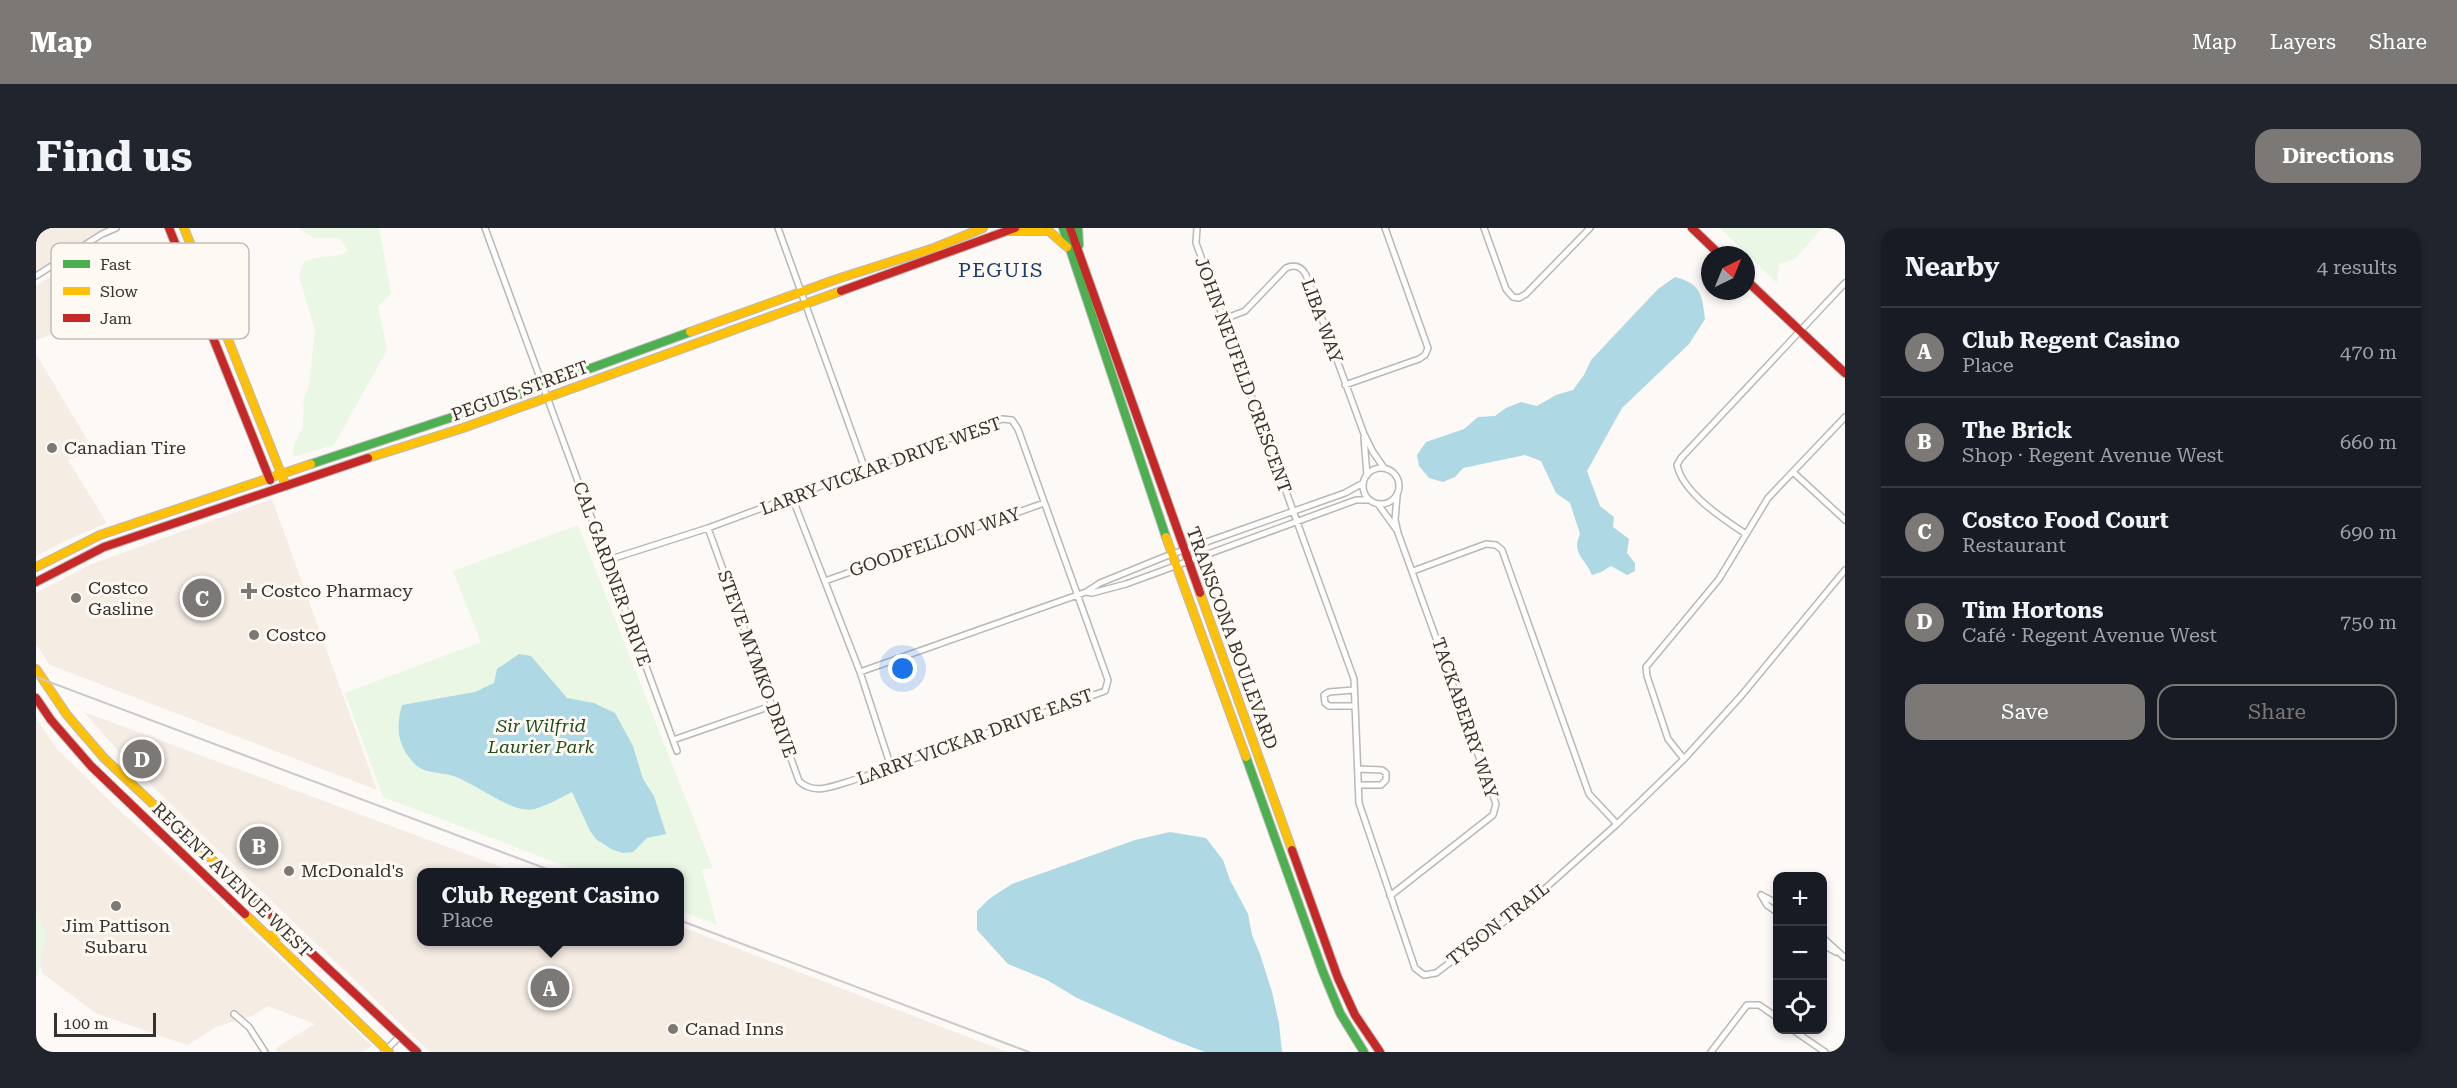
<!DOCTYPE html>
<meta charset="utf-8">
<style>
body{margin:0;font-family:"Roboto Serif",serif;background:#20242c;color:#f1f3f6}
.controls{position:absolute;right:18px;bottom:18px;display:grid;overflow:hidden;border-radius:12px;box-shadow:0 3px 9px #0003}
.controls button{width:54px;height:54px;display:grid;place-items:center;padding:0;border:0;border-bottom:2px solid #363941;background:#171b24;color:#f1f3f6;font:30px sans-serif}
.compass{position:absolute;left:1665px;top:18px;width:54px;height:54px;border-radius:50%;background:#171b24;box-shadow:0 3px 9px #0003;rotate:43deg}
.scale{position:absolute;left:18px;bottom:15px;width:102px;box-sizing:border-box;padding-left:6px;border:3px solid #35322f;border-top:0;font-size:16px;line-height:21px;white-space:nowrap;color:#35322f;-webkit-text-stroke:4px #fff9f3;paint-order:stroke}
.you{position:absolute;left:867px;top:441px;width:21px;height:21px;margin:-15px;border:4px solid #fff;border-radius:50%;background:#1a73e8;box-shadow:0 0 0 9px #1a73e833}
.badge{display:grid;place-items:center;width:39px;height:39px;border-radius:50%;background:#7b7875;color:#fff;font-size:20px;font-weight:700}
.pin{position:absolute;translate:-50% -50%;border:3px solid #fff;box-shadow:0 2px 6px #0006}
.popup{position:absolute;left:381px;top:640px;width:267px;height:78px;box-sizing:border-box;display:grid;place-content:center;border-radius:12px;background:#171b24;filter:drop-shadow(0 2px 4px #0005);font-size:20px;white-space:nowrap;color:#9ea1a6}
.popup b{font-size:22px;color:#f1f3f6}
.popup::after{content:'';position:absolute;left:50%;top:100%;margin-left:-12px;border:12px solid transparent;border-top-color:#171b24}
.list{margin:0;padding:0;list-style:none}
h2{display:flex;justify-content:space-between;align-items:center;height:78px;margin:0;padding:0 24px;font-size:26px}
h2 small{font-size:20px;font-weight:400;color:#9ea1a6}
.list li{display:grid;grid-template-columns:39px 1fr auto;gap:18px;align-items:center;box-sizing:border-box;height:90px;padding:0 24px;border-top:2px solid #363941}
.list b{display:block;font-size:22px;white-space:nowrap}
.list p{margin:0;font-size:20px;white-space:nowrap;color:#9ea1a6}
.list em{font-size:20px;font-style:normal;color:#9ea1a6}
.actions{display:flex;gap:12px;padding:18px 24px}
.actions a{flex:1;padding:14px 0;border:2px solid #7b7875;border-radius:18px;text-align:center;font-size:21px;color:#7b7875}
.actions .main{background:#7b7875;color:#fff}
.icon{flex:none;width:33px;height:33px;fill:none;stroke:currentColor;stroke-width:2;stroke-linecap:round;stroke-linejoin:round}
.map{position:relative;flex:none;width:1809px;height:824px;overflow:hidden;border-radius:18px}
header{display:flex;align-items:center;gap:36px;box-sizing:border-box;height:84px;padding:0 30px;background:#7b7875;color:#fff}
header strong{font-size:28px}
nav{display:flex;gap:33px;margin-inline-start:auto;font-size:21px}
.intro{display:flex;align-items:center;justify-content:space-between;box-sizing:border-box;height:144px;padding:0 36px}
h1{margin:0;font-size:42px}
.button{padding:15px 27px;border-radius:18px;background:#7b7875;color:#fff;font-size:21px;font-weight:700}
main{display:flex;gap:36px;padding:0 36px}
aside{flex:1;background:#171b24;border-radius:18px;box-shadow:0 3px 9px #0003}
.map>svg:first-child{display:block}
.built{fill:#f5ece4}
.green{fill:#e9f7e4}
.water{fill:#aed8e3}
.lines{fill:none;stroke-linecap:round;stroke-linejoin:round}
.street-casing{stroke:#bab8b5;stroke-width:8}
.fast-casing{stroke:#bab8b5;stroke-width:10}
.slow-casing{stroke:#bab8b5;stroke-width:10}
.jam-casing{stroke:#bab8b5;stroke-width:10}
.street{stroke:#fffefe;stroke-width:5}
.fast{stroke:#4caf50;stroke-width:8}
.slow{stroke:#ffc107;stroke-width:8}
.jam{stroke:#c62828;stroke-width:8}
.rail{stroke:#cbc9c9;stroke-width:2}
.poi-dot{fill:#7b7875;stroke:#fff9f3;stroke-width:2}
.labels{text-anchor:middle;stroke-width:6;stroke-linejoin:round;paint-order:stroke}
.street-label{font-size:18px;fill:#35322f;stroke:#fff9f3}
.poi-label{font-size:18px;fill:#35322f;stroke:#fff9f3;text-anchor:start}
.park-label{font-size:18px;font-style:italic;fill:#1d4d19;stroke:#fff9f3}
.neighbourhood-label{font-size:20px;letter-spacing:1.5px;fill:#183b70;stroke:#fff9f3}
.key{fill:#fff9f3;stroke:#c2bdb8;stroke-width:1.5}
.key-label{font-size:16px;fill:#35322f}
</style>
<header>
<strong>Map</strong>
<nav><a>Map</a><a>Layers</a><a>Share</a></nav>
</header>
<div class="intro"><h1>Find us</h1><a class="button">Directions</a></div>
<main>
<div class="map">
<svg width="1809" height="824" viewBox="0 0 1809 824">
<rect width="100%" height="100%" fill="#fcf9f6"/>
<path class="built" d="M 0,0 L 70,0 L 0,43 Z
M 27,41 L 58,91 L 0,112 L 0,58 Z
M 0,126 L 58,223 L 32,232 L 71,295 L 29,313 L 0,328 Z
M 236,271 L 341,562 L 14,437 L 0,416 L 0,365 L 53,337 Z
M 48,484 L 479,644 L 385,644 L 385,714 L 643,714 L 643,698 L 971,824 L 394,824 L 160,601 L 91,533 Z
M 0,490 L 21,521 L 82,581 L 169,660 L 336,818 L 326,824 L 242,824 L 240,820 L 279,796 L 232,778 L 216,788 L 182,798 L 151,817 L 59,785 L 6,745 L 0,720 Z"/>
<path class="green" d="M 262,0 L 343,0 L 355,65 L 342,79 L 351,122 L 298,217 L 257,229 L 258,217 L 267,199 L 268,170 L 273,158 L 279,102 L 263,48 L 267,35 C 281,26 298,32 312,23 L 303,10 L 278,10 Z
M 1684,0 L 1786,0 L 1759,31 L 1743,36 L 1741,55 Z
M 542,297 L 677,640 L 666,642 L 681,697 L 643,682 L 643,644 L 545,644 L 347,569 L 309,465 L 445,414 L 417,343 Z
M 0,683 L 11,706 L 2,747 L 0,749 Z"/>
<path class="water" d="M 1639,49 C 1665,56 1666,66 1669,91 L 1653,116 L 1586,180 L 1551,243 L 1564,278 L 1578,289 L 1577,299 L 1593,311 L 1591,325 L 1599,335 L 1599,343 L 1591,347 L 1575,338 L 1565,344 L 1556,347 C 1549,330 1535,325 1544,306 L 1534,275 L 1520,265 L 1505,233 L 1489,227 L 1427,240 L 1419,249 L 1407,254 L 1393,250 L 1383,238 L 1381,227 L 1390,214 L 1428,201 L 1442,189 L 1459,188 L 1470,180 L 1485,174 L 1501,178 L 1520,167 L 1537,162 L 1548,147 L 1555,132 L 1622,61 Z
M 483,426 L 495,428 L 531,470 L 558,475 L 579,485 L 597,518 L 607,551 L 618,568 L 630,606 L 611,610 L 597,624 L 587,625 L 577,622 L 561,612 L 554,603 L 536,564 C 525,570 509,578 498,581 C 476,587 438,553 414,547 C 401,544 385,545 376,533 C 361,515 360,499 366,477 L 439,464 L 458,455 L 461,441 Z
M 1134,604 L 1170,610 L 1187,632 L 1194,652 L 1212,686 L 1216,707 L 1224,726 L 1236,764 L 1243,795 L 1246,824 L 1169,824 L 1137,812 L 1041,770 L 1011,752 L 972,736 L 941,702 L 941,683 L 953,671 L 976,656 L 1099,612 Z"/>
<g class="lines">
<defs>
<path id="street" d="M 449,0 L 641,523
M 742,0 L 829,241
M 1161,0 L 1160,15 L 1318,451 L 1323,575 L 1379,740 L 1388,747 L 1400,745 L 1494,674 L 1581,596 L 1648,531 L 1705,468 L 1809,342
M 1448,0 L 1470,61 L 1477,69 L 1483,70 L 1490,66 L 1554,0
M 0,48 L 66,6 L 80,0
M 1188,91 L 1209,83 L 1250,40 C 1259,36 1265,38 1270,47 L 1328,206 L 1337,224 L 1348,240
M 1309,157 L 1383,131 L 1389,127 L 1392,120 L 1349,0
M 1328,210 L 1331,247
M1327 258a18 18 0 1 1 36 0a18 18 0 1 1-36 0Z
M 1757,244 L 1809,292
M 756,269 L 824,444 L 855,539
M 1342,276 L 1360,301
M 1710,306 C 1687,291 1647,265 1641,237 L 1645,230 L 1809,55
M 572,332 L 672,300 L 966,191 L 976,192 L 982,201 L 1072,452 L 1069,463 L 821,551 C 802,556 779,569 763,553 L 672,300
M 1377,343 L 1450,316 L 1460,317 L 1466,322 L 1553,566 L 1581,596
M 789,353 L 1008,275
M 1050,364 L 1056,365 L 1090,356 L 1320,272 L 1334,272
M 824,444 L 1050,364 L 1064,355 L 1128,329 L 1309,265 L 1327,255
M 1318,462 L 1293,464 L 1288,467 L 1289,475 L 1293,478 L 1319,478
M 637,512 L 735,478
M 1648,531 L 1632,511 L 1611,448 L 1610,439 L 1683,351 L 1732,270 L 1809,189
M 1322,541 L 1346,542 L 1350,545 L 1350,552 L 1345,557 L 1322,557
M 1725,667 L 1731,677 L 1742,685
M 1725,667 L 1742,676
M 1354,668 L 1457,587 L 1460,576 L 1362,305 L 1359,292 L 1361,268
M 1786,709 L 1808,729
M 1786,716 L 1800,724
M 198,786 L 213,799 L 229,824
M 1757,802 L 1789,824
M 0,822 L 5,824
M 348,824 L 364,808
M 1675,824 L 1711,777 L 1723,777 L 1742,790"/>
<path id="fast" d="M 1027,0 L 1130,309
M 1042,0 L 1043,17
M 275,236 L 468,172 L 654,104
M 1210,529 L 1287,744 L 1304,785 L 1328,824"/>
<path id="slow" d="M 148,0 L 250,258
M 974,3 L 1013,3 L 1031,19
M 654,104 L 801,51 L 898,20 L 947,0
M 332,230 L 427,200 L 805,63
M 1130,309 L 1210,529
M 0,339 L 64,307 L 275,236
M 1164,365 L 1256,622
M 0,441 L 31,487 L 68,530 L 217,670
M 209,686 L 353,824
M 232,708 L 256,706"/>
<path id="jam" d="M 133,0 L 234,252
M 1034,0 L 1164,365
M 1656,0 L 1684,27
M 1710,52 L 1809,145
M 805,63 L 979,0
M 0,354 L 68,319 L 332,230
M 0,470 L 15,492 L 55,538 L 209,686
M 1256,622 L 1302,750 L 1319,787 L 1344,824
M 217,670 L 381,824"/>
</defs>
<use href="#street" class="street-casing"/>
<use href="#fast" class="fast-casing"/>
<use href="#slow" class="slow-casing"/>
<use href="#jam" class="jam-casing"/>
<use href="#street" class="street"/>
<use href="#fast" class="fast"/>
<use href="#slow" class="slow"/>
<use href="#jam" class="jam"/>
<path class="rail" d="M 0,449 L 519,644
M 643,692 L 993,824"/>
</g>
<g class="poi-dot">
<circle cx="16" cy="220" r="6"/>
<path d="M210 354h6v6h6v6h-6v6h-6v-6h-6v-6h6z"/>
<circle cx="40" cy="370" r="6"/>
<circle cx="218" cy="407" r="6"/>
<circle cx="253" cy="643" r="6"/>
<circle cx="80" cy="678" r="6"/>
<circle cx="637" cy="801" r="6"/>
</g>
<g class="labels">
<g class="street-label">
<text transform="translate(1286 93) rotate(70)" y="6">LIBA WAY</text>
<text transform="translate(1207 147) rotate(70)" y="6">JOHN NEUFELD CRESCENT</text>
<text transform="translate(484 163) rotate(-20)" y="6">PEGUIS STREET</text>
<text transform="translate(845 238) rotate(-20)" y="6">LARRY VICKAR DRIVE WEST</text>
<text transform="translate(899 314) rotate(-19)" y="6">GOODFELLOW WAY</text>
<text transform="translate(576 346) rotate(70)" y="6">CAL GARDNER DRIVE</text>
<text transform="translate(1196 410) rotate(70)" y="6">TRANSCONA BOULEVARD</text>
<text transform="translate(721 436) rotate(70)" y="6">STEVE MYMKO DRIVE</text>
<text transform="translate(1429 490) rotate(71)" y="6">TACKABERRY WAY</text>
<text transform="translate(939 509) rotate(-20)" y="6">LARRY VICKAR DRIVE EAST</text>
<text transform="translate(196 652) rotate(44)" y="6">REGENT AVENUE WEST</text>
<text transform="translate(1462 696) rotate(-38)" y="6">TYSON TRAIL</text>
</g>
<g class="poi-label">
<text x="28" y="226">Canadian Tire</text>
<text x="52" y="366">Costco<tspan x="52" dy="21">Gasline</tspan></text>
<text x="225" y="369">Costco Pharmacy</text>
<text x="230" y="413">Costco</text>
<text x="265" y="649">McDonald's</text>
<text x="80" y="704" text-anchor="middle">Jim Pattison<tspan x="80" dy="21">Subaru</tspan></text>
<text x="649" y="807">Canad Inns</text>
</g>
<g class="park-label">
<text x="505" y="504">Sir Wilfrid<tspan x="505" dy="21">Laurier Park</tspan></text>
</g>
<g class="neighbourhood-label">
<text x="965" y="49">PEGUIS</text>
</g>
</g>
<rect x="15" y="15" width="198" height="96" rx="9" class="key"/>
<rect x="27" y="32" width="27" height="8" fill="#4caf50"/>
<rect x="27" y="59" width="27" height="8" fill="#ffc107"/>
<rect x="27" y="86" width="27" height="8" fill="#c62828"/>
<g class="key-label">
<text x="64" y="42">Fast</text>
<text x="64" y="69">Slow</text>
<text x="64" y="96">Jam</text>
</g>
</svg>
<div class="controls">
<button>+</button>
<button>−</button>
<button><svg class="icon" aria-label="locate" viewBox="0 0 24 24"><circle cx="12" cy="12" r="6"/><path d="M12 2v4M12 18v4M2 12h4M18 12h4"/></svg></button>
</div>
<svg class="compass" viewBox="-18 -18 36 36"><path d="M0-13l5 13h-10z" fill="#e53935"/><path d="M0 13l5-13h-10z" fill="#9ea1a6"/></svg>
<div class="scale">100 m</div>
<div class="you"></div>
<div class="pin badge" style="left:514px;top:760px">A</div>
<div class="popup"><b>Club Regent Casino</b>Place</div>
<div class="pin badge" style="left:223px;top:618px">B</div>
<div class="pin badge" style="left:166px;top:370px">C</div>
<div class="pin badge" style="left:106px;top:531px">D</div>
</div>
<aside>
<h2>Nearby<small>4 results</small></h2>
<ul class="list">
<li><span class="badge">A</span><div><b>Club Regent Casino</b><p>Place</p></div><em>470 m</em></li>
<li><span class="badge">B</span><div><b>The Brick</b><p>Shop · Regent Avenue West</p></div><em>660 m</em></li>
<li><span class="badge">C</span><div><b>Costco Food Court</b><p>Restaurant</p></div><em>690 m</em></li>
<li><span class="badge">D</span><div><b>Tim Hortons</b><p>Café · Regent Avenue West</p></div><em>750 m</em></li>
</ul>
<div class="actions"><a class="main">Save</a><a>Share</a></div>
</aside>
</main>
